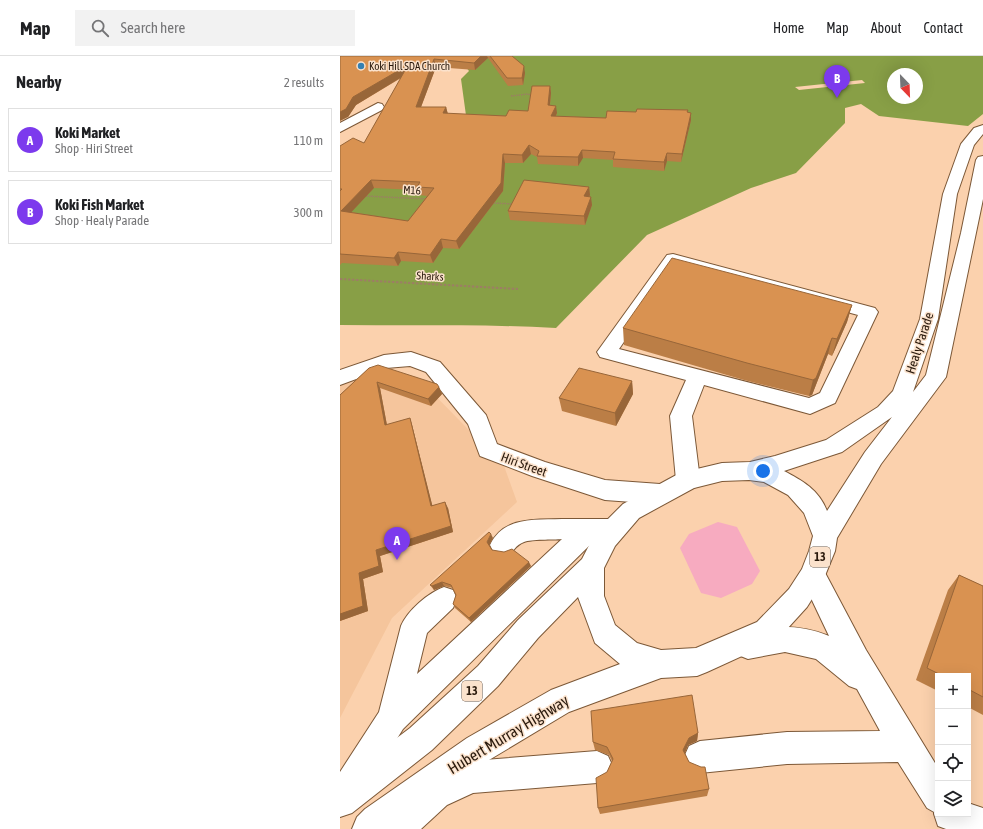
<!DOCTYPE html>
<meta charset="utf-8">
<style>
body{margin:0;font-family:"Asap Condensed",sans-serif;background:#f2f2f2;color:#202124}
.controls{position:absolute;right:12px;bottom:12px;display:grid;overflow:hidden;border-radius:0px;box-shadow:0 4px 16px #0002}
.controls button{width:36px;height:36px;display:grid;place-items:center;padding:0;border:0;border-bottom:1px solid #e0e0e0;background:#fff;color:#202124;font:20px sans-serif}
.compass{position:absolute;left:547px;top:12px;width:36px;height:36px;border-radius:50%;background:#fff;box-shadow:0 4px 16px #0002;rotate:157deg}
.you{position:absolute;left:423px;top:415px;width:14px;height:14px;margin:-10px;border:3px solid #fff;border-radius:50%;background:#1a73e8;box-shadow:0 0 0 6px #1a73e833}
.badge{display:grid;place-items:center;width:26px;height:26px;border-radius:50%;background:#7c3aed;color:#fff;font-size:13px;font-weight:700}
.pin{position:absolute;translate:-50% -33px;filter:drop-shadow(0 1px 2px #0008)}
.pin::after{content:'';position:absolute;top:21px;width:14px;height:12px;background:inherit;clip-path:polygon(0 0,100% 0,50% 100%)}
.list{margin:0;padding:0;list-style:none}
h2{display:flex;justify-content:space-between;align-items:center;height:52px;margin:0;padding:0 16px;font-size:17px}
h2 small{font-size:13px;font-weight:400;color:#757577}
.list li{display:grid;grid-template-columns:26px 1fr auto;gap:12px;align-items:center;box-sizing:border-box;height:64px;margin:0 8px 8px;padding:0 8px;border:1px solid #e0e0e0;border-radius:0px}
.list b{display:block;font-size:15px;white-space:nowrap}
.list p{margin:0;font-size:13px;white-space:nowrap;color:#757577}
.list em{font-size:13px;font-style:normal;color:#757577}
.icon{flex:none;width:22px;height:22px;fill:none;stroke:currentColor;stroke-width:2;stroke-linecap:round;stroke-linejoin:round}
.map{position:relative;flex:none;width:643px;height:773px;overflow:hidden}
header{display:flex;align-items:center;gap:24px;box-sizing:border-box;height:56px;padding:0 20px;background:#fff;border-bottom:1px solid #e0e0e0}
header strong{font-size:19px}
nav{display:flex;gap:22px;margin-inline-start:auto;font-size:14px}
.search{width:280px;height:36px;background:#f2f2f2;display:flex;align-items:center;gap:10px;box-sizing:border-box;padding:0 14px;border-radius:0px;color:#757577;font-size:15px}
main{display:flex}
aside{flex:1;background:#fff}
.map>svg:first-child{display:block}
.built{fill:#f5c59c}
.green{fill:#f7abc0}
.water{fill:#889f46;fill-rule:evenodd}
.pier{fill:#fbd1ad}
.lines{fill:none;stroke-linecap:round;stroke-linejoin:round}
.minor-casing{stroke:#7c5837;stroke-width:2}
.highway-casing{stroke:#7c5837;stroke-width:2}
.path-far1{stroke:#9c7e64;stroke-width:1.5;stroke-dasharray:1.5 1;stroke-linecap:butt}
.path{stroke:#9c7e64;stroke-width:2;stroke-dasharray:2.5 1.5;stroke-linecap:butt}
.minor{fill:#fff;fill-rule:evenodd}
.highway{fill:#fff;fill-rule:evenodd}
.wall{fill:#bb7e46;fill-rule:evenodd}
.shaded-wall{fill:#986639}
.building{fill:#d99251;stroke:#986639;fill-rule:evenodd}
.poi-dot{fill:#3480b3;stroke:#fbe2cc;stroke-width:1.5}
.labels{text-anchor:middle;stroke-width:3;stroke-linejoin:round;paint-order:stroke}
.far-poi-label{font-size:11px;fill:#2a1a0d;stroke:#fbe2cc;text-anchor:start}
.far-street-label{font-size:11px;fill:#2a1a0d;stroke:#fbe2cc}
.shield{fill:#fbe2cc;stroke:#695646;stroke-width:1}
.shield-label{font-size:12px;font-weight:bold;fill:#2a1a0d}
.street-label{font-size:13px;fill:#2a1a0d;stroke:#fbe2cc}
.near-street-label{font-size:16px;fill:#2a1a0d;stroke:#fbe2cc}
</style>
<header>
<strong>Map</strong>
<div class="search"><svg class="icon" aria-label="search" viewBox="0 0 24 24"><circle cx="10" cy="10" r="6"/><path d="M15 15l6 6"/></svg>Search here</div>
<nav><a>Home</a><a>Map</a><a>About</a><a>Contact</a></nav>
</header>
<main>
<aside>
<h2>Nearby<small>2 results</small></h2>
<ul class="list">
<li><span class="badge">A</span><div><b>Koki Market</b><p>Shop · Hiri Street</p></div><em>110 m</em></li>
<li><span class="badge">B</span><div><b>Koki Fish Market</b><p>Shop · Healy Parade</p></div><em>300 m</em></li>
</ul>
</aside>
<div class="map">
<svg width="643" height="773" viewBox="0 0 643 773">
<rect width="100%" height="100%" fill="#fbd1ad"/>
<path class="built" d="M 45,314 L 77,321 L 164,410 L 177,446 L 52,562 L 0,662 L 0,325 Z"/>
<path class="green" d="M 378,466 L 397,471 L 420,515 L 412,528 L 381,542 L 361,537 L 340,492 L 349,478 Z"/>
<path class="water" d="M 72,0 L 643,0 L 643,58 L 628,70 L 539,60 L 521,48 L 505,52 L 505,67 L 456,117 L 411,132 L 307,179 L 216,272 C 144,268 72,270 0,269 L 0,124 L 128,74 L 121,23 L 129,15 L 126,11 ZM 553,18 L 577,18 L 577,42 L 553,42 Z"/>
<path class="pier" d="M 522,24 L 525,27 L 459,34 L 455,31 Z"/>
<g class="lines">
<defs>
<path id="minor" d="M 38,47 L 42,48 L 44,51 L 42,54 L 0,76 L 0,67 Z
M 333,198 L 535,252 L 538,256 L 495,347 L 470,358 L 364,329 L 352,360 L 360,424 L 356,431 L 348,433 L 340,431 L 336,424 L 330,360 L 346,324 L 260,301 L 257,296 L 327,199 ZM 337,209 L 518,259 L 480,337 L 469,342 L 279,293 Z
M 71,296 L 100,306 L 146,359 L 157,388 L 205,406 L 265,424 L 320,428 L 328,431 L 332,438 L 328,445 L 320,448 L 265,444 L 192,420 L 140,400 L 128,368 L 86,316 L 70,310 L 46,312 L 0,329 L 0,314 L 44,299 Z
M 222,463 L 274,463 L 283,466 L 286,473 L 283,480 L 274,483 L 255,484 L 63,673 L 20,742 L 9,747 L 0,743 L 0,716 L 39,656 L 61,570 C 68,554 88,537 104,531 L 113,534 L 117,543 L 113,552 L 87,577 L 77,618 L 222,483 C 213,484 191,483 184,486 C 170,491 175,504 154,497 L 150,489 C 164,460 195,464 222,463 Z
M 473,507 L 482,511 L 526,594 L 598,712 L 598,758 L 628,758 L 628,747 L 643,752 L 643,773 L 606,773 L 598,770 L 594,758 L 594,756 L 587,752 L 558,706 L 447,708 L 360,717 L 349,712 L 344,701 L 349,690 L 360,685 L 447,676 L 540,675 L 517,633 L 509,630 L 476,603 L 445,596 L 408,603 L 398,599 L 394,589 L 398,579 C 427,568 460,568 489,580 L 460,519 L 464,511 Z
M 257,695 L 268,700 L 273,711 L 268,722 L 257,727 L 133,737 L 107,749 L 81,773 L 39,773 L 44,761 L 85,727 L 131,705 Z"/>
<path id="highway" d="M 643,69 L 643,78 L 634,89 L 617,138 L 598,263 L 573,336 L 586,319 L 621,177 L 636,104 L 638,101 L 643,100 L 643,143 L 606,321 L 541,408 L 497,482 L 495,495 L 482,527 L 467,551 L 437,584 L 367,616 L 357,620 L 321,622 L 229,656 L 149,704 L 54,773 L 12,773 L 17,761 L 25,753 L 127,682 L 211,634 L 280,608 L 255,587 L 238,541 L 198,582 L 158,630 L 92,694 L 12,757 L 0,761 L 0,725 L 70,672 L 138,610 L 178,564 L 242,503 L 257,474 L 283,448 L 340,417 L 382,407 L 410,406 L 435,400 L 486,384 L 538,351 L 553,335 L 580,263 L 603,138 L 621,88 L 634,72 ZM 552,361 L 525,396 L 487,455 C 479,434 463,425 444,415 L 502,396 ZM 409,424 L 424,426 L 448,439 L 464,457 L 473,480 L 469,495 L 462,513 L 449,533 L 417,566 L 356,592 L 321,594 L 297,587 L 275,569 L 264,540 L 264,512 L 275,490 L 299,462 L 354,432 L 382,425 Z"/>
</defs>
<use href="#minor" class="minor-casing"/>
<use href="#highway" class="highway-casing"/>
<path class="path-far1" d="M 171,40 L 188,38 L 192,40
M 24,140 L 87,143
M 152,147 L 175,148"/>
<path class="path" d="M 0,223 L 178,233"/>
<use href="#minor" class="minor"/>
<use href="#highway" class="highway"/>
</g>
<path class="wall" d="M 0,0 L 172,0 L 185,17 L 183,29 L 168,30 L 148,2 L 135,14 L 96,11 L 81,51 L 106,51 L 108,58 L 166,60 L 188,55 L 210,30 L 211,37 L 210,49 L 217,57 L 216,60 L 266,62 L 296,56 L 348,54 L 348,56 L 351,57 L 351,64 L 341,106 L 327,105 L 324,115 L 273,111 L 273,104 L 243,102 L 238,110 L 198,108 L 197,101 L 191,98 L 183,107 L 165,107 L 163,135 L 119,193 L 103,192 L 93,207 L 61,205 L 58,210 L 2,207 L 0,209 L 0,90 L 24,87 L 61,22 L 16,49 L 8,61 ZM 34,132 L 77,134 L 79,139 L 87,140 L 68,165 L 11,156 Z
M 249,131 L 250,139 L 249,141 L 252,149 L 245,169 L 170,164 L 168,155 Z
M 512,249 L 507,266 L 492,300 L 488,298 L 472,339 L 469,340 L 404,324 L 284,289 L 283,272 Z
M 29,312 L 99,331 L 102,338 L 91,350 L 40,332 L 47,369 L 70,362 L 72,369 L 92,449 L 108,452 L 113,476 L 40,500 L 43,516 L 23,523 L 28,555 L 0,565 L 0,339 Z
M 292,325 L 293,338 L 276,370 L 222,355 L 219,342 Z
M 153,482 L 149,489 L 152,494 L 191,510 L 131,566 L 115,552 L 113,548 L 116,539 L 113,532 L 104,530 L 94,534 L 90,529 Z
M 619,519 L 643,530 L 643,659 L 628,651 L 628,620 L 598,620 L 598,635 L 576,624 L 608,534 Z
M 358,677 L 357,685 L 348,689 L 345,697 L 349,706 L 369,733 L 367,740 L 260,758 L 258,752 L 267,716 L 272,705 L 269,699 L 255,694 L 253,686 Z"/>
<path class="shaded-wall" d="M 141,0 L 147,0 L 148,2 L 135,14 L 134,7 Z
M 94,3 L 96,11 L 78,59 L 76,51 Z
M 68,9 L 70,16 L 16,49 L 8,61 L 0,65 L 0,56 L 13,41 Z
M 184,10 L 185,17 L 183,29 L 182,22 Z
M 210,30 L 211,37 L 209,57 L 208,49 Z
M 216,50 L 217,57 L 212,68 L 211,60 Z
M 106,51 L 108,59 L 103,57 Z
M 351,57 L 351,64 L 341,106 L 342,98 Z
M 189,89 L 191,98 L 183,107 L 182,99 Z
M 242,94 L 243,102 L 238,110 L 238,101 Z
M 327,97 L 327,105 L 324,115 L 324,106 Z
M 163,98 L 165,107 L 163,135 L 119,193 L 116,185 Z
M 31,124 L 34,132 L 4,164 L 1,155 Z
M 249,131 L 250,139 L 245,149 L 244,140 Z
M 251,141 L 252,149 L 245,169 L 244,160 Z
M 101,183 L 103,192 L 93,207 L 90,199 Z
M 58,196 L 61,205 L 58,210 L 54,202 Z
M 512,249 L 507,266 L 492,300 L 497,283 Z
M 492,282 L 488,298 L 472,339 L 469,340 L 473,324 Z
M 292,325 L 293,338 L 276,370 L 275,357 Z
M 37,326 L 40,332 L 48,375 L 45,369 Z
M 99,331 L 102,338 L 91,350 L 88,343 Z
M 70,362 L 72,369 L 94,456 L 91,450 Z
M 105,446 L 108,452 L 113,476 L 40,500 L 43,516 L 23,523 L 28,555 L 0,565 L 0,558 L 19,517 L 36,494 Z
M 151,478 L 153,482 L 149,490 L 147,486 Z
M 189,506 L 191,510 L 131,566 L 129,562 Z
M 102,526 L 104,530 L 94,534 L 92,530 Z
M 358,677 L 357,685 L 348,689 L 343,702 L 343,694 L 349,682 Z"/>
<path class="building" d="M 0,0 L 141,0 L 134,7 L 94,3 L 76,51 L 106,51 L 103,57 L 166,60 L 169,54 L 188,55 L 192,30 L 210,30 L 208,49 L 216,50 L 211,60 L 266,62 L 267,55 L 296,56 L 297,53 L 348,54 L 347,56 L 351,57 L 342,98 L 327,97 L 324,106 L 273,103 L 275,96 L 242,94 L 238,101 L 197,100 L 199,95 L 189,89 L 182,99 L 163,98 L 161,127 L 116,185 L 101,183 L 90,199 L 58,196 L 54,202 L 0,198 L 0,135 L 2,133 L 0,133 L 0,90 L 13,82 L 24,87 L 68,9 L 13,41 L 6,53 L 0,56 ZM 31,124 L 80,126 L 77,131 L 94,132 L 68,165 L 1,155 Z
M 150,0 L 172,0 L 184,10 L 182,22 L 167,22 Z
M 184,124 L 249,131 L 244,140 L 251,141 L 244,160 L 168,155 Z
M 332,202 L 512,249 L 497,283 L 492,282 L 476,322 L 473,324 L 407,307 L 283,272 Z
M 38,309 L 97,328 L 99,331 L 88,343 L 37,326 L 45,369 L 70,362 L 91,450 L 105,446 L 111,470 L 36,494 L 39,510 L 19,517 L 23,550 L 0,558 L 0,339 L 29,312 Z
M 239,312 L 292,325 L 275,357 L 219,342 Z
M 149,476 L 151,478 L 147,486 L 152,494 L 164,496 L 172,493 L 189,506 L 129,562 L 113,548 L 116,539 L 111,529 L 102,526 L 92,530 L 90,529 Z
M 619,519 L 643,530 L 643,641 L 628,633 L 628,620 L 603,620 L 587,612 Z
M 352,639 L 358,677 L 349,682 L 343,694 L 349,706 L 361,711 L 365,711 L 369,733 L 258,752 L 256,722 L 267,716 L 273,703 L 267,691 L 253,686 L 251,655 Z"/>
<circle class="poi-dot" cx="21" cy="10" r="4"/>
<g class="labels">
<g class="far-poi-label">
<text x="29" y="14">Koki Hill SDA Church</text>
</g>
<g class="far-street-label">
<text transform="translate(72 134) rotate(3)" y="4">M16</text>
<text transform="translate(90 220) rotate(3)" y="4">Sharks</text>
</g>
<g class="shield">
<rect x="470" y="491" width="20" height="20" rx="3"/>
<rect x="122" y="625" width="20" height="20" rx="3"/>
</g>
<g class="shield-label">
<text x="480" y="505">13</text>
<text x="132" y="639">13</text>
</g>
<g class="street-label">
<text transform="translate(579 287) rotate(-72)" y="5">Healy Parade</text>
<text transform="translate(184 408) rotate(20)" y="5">Hiri Street</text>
</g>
<g class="near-street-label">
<text transform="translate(168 678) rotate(-31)" y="6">Hubert Murray Highway</text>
</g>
</g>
</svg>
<div class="controls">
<button>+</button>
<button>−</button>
<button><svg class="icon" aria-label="locate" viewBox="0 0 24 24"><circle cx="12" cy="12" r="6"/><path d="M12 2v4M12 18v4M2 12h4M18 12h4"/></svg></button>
<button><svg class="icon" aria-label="layers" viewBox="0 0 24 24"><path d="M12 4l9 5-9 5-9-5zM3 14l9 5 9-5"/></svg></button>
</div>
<svg class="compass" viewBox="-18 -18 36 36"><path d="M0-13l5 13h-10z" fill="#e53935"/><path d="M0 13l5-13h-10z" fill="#757577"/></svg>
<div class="you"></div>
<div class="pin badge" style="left:57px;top:504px">A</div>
<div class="pin badge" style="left:497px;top:42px">B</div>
</div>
</main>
